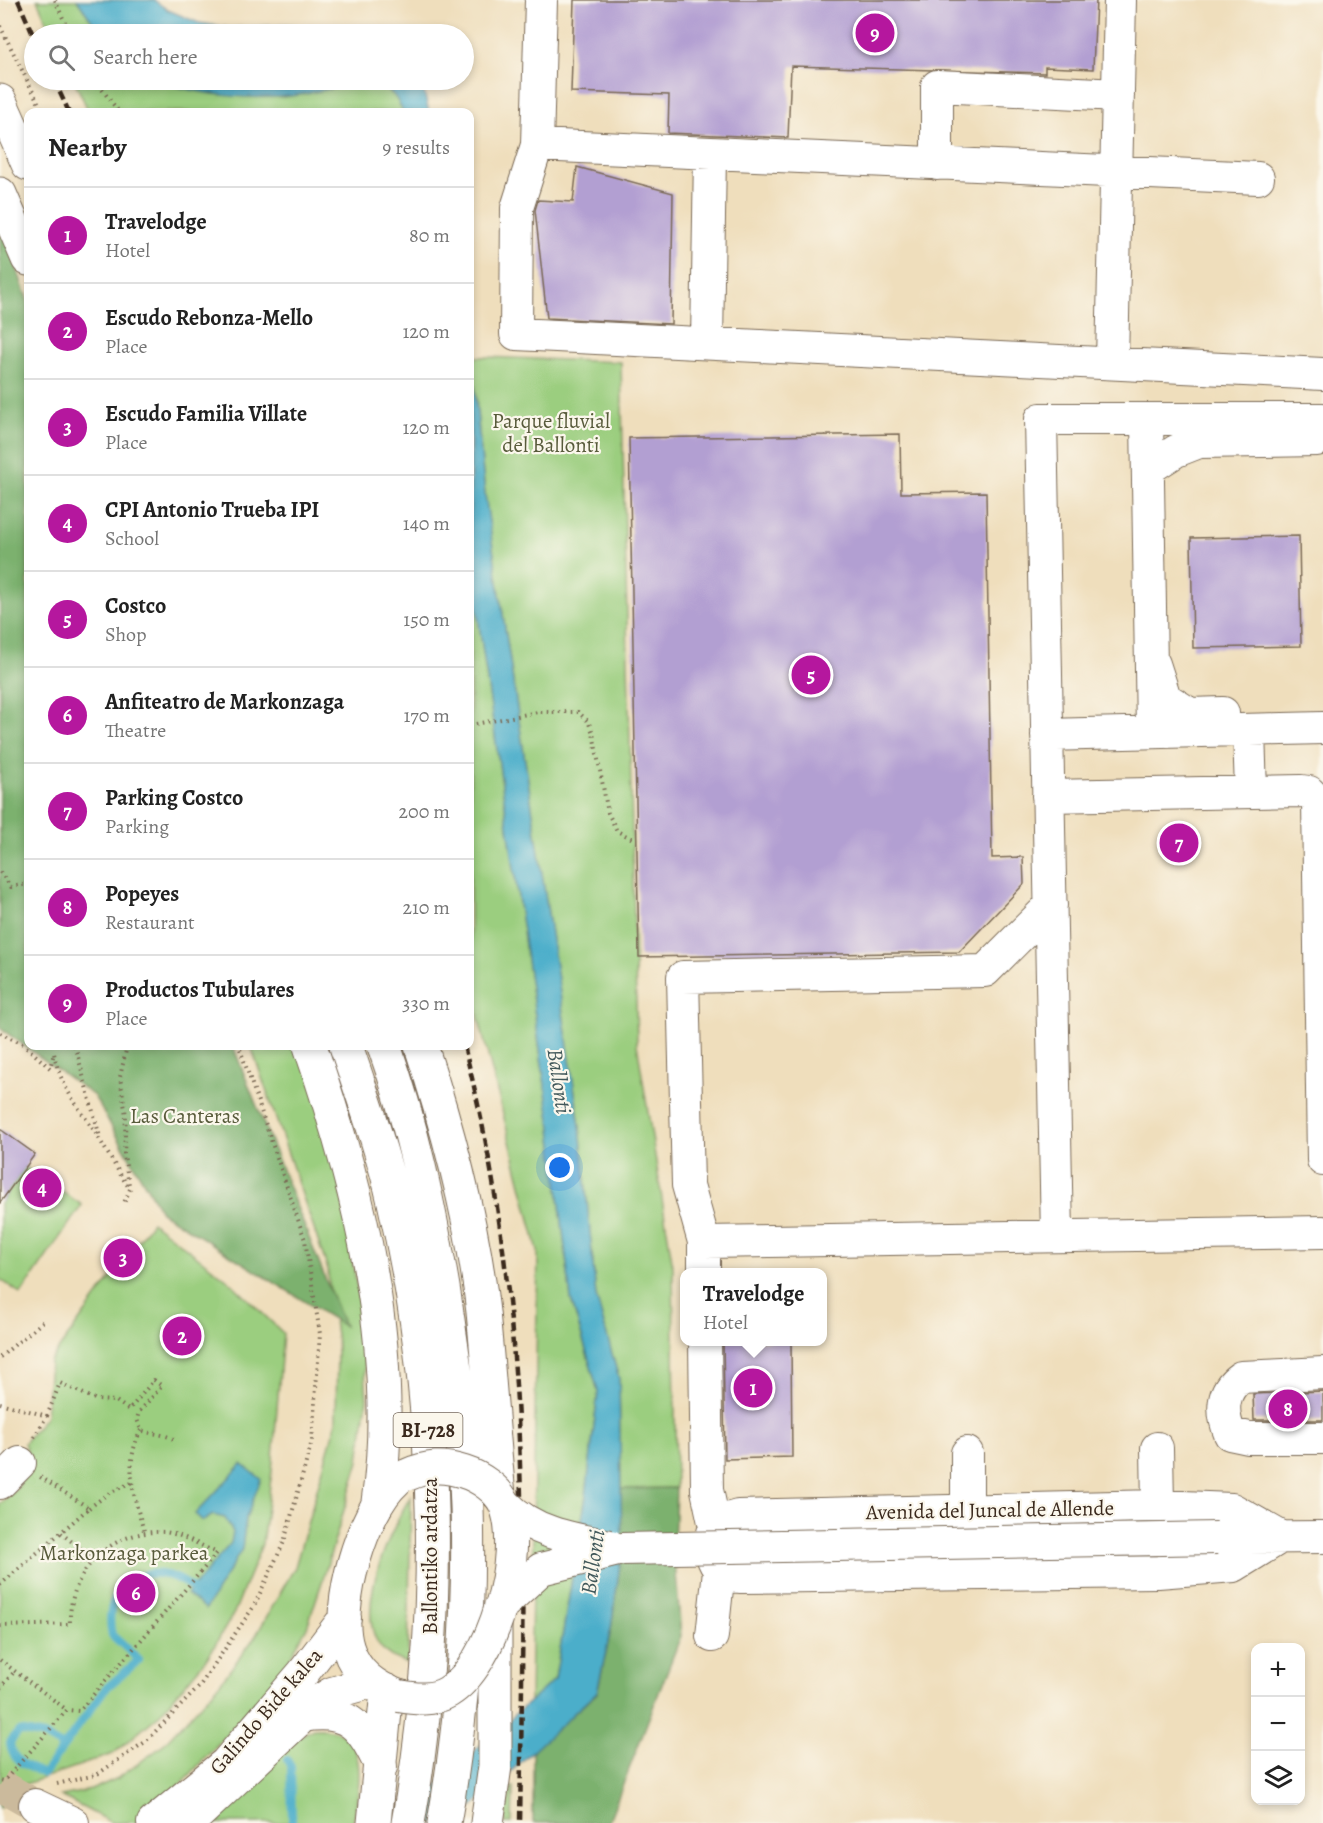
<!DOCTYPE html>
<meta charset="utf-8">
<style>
body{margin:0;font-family:Alegreya,serif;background:#f2f2f2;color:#222}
.controls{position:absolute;right:18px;bottom:18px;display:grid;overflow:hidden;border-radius:12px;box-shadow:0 3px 9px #0003}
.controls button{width:54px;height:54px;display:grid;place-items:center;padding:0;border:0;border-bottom:2px solid #e0e0e0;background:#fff;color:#222;font:30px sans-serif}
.you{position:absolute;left:560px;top:1168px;width:21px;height:21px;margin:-15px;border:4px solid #fff;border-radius:50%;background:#1a73e8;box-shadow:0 0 0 9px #1a73e833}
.badge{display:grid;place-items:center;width:39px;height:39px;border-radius:50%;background:#b5179e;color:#fff;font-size:20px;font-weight:700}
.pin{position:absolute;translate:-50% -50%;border:3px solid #fff;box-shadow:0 2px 6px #0006}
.popup{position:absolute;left:680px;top:1268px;width:147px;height:78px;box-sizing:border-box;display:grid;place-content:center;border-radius:12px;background:#fff;filter:drop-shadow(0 2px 4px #0005);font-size:20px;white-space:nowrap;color:#767676}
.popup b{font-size:22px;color:#222}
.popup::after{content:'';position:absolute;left:50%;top:100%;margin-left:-12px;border:12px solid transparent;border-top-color:#fff}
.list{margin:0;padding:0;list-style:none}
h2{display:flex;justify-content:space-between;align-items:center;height:78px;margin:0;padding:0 24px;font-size:26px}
h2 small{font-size:20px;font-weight:400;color:#767676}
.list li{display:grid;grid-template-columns:39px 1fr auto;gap:18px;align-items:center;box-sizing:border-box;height:96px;padding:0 24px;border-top:2px solid #e0e0e0}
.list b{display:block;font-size:22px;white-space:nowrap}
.list p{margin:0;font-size:20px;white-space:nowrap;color:#767676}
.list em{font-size:20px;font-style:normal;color:#767676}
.icon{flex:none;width:33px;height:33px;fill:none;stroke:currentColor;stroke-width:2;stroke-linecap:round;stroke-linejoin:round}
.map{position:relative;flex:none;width:1323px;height:1823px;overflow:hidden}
.search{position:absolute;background:#fff;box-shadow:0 3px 9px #0003;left:24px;top:24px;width:450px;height:66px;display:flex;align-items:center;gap:15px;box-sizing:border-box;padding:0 21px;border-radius:33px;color:#767676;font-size:22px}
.panel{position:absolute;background:#fff;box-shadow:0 3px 9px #0003;left:24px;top:108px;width:450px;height:942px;border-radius:12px}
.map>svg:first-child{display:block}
.green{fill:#9bce7f;stroke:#6b7c4e;stroke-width:1.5}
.forest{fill:#7cb16e;stroke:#5c6e46;stroke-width:1.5}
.water{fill:#4baeca;stroke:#436c74;stroke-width:1.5}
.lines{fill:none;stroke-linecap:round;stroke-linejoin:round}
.stream{stroke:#4baeca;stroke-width:8}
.building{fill:#b29fd2}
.minor-tunnel{stroke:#cbba9c;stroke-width:32;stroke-dasharray:32 16;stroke-linecap:butt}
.minor-casing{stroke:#7a6955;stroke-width:34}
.major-casing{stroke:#7a6955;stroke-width:35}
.path{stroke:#7a6955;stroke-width:4;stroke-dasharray:1.5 4.5;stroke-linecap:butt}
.minor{stroke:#fff;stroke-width:32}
.major{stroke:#fff;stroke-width:33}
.rail{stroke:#3b2a1e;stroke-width:4.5;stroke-dasharray:9 4.5;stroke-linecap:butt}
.minor-bridge-casing{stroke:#7a6955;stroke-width:34;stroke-linecap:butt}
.minor-bridge{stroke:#fff;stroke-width:32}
.labels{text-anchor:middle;stroke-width:4.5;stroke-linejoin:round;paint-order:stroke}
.shield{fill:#fbf7ec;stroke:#75685c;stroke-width:1.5}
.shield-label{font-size:20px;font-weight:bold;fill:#3b2a1e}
.park-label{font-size:21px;fill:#585b3b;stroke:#fbf7ec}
.street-label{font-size:21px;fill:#3b2a1e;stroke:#fbf7ec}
.water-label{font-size:22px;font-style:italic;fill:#41585a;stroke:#fbf7ec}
</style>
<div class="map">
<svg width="1323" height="1823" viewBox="0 0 1323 1823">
<rect width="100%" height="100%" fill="#fbf7ec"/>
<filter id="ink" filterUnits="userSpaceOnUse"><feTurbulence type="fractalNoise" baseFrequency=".0167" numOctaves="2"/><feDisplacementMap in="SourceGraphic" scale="12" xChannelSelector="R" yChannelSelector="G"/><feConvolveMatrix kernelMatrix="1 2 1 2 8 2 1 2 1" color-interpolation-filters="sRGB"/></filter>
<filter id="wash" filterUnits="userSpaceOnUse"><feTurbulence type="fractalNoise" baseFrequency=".008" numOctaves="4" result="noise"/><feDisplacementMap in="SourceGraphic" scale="24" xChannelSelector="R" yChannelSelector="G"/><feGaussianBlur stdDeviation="1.35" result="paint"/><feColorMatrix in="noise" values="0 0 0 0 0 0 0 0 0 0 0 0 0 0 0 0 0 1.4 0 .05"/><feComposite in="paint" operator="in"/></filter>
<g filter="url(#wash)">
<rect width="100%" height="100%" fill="#efdebc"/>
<path class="green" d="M 37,0 L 77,0 L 101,34 L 53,34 Z
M 74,80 L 156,80 L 170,85 L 283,97 L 357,84 L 377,84 L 396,96 L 403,112 L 89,112 Z
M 470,357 L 483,357 L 621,362 L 637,1044 L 673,1267 L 676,1488 L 621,1489 L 619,1379 L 596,1296 L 580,1126 L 485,495 L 472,357 Z
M 470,561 L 550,1120 L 571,1299 L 598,1391 L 586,1496 L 555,1679 L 530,1702 L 538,1251 L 470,985 Z
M 251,1046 L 299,1046 L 332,1134 L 361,1313 L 367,1399 L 359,1461 L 323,1579 L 307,1627 L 280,1676 L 186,1779 L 136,1822 L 112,1823 L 61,1796 L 91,1790 L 118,1778 L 161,1747 L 217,1687 L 255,1637 L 295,1567 L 336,1423 L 337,1343 L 327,1267 Z
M 25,1167 L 82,1205 L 21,1294 L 0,1279 L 0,1203 Z
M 152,1222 L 228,1280 L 283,1333 L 272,1471 L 262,1544 L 234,1613 L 208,1657 L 158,1716 L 113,1754 L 11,1789 L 0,1809 L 0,1504 L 19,1486 L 29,1457 L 24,1443 L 46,1416 L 50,1361 Z
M 411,1496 L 408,1663 C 336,1647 386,1536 411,1496 Z
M 313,1729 C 372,1725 360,1785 353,1823 L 216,1823 L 298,1737 Z
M 510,1787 L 513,1787 L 512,1823 L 505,1823 Z"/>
<path class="forest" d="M 0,217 L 28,302 L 28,1046 L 233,1046 L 344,1326 L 161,1212 L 94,1096 L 0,1028 Z
M 676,1488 L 674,1548 L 681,1636 L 608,1823 L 533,1823 L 533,1749 L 597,1693 L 611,1629 L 622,1549 L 621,1489 Z"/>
<path class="water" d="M 77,0 L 154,0 L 168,10 L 199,23 L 230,28 L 290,25 L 357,29 L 385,34 L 101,34 Z
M 156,80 L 421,80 L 429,112 L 403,112 C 398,100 391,87 375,84 C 356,81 319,92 298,95 C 252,101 198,95 156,80 Z
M 470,342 L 485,495 L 580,1126 L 596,1296 L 619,1379 L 622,1549 L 611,1629 L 597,1692 L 455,1823 L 393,1823 L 555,1679 L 586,1496 L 598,1391 L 571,1299 L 550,1120 L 470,561 Z
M 242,1464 L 261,1479 L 246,1518 L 242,1549 L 206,1609 L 187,1594 L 231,1543 L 233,1532 L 225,1518 L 213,1515 L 203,1521 L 195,1514 Z"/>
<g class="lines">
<path class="stream" d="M 63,1747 L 44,1736 L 19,1731 L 10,1742 C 11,1762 28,1767 44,1774 L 105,1689 L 139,1660 L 112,1635 C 100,1582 152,1555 192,1588
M 287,1760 L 291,1767 L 292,1823"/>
</g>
<g id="blocks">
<path class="building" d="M 574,0 L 1096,0 L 1093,69 L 1045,67 L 1045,73 L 791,66 L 788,138 L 668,133 L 669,95 L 571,92 Z
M 577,167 L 673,193 L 671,324 L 547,318 L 535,210 L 538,200 L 573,202 Z
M 900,434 L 901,493 L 986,492 L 992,858 L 1023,857 L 1024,884 L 959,952 L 639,957 L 629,438 Z
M 1299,536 L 1301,646 L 1193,648 L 1191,538 Z
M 0,1129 L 35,1154 L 0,1203 Z
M 723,1341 L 791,1341 L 792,1457 L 725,1459 Z
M 1323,1391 L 1323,1420 L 1254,1420 L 1253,1394 Z"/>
</g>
</g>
<g filter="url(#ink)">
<use href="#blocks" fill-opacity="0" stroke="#7a6955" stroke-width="1.5"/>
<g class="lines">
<path class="minor-tunnel" d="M 0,1785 L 35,1805"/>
<defs>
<path id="minor" d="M 541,0 L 537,145 L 517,208 L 516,334 L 1323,374
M 537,145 L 1258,178
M 937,164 L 937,86 L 1118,95
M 707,343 L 710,154
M 1112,362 L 1120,0
M 1147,419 L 1152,731
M 1148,469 L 1176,451 L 1199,442 L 1317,440
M 1154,664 L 1165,698 L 1190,714 L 1223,713
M 1249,731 L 1251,792
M 1047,735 L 1323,728
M 1048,796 L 1301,791 L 1309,792 L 1318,801 L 1323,1160
M 1051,905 L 985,971 L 683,977 L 688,1185 L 704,1242 L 1323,1232
M 1057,1236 L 1041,419 L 1323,419
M 704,1242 L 704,1272
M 705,1342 L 707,1490 L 715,1527
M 1323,1373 L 1241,1377 C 1221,1391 1221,1412 1230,1434 L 1249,1438 L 1323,1438
M 1157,1448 L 1158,1506
M 967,1453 L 967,1510
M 396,1481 C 363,1510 334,1606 348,1648 C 356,1674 375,1687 399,1696
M 0,1483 L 20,1463
M 1158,1506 L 1232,1509 L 1281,1537 L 1234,1566 L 1158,1572 L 740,1577 C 712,1576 706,1550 715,1527 L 724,1520 L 738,1516 Z
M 1217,1538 L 1323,1537
M 712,1636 L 719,1570
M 303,1716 C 350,1708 362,1727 381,1767
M 35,1805 L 73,1823
M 153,1823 L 226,1763 L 303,1673 L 345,1618
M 189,1823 L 319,1701 L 332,1693 L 371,1682"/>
<path id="major" d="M 0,101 L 28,164
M 0,194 L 28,259
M 310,1046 C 359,1187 400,1352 378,1502
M 346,1046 C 363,1097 382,1149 394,1202 C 441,1405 444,1617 408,1823
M 384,1046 C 412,1124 429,1205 443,1287 C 454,1359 465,1434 467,1507 C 470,1612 462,1720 444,1823
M 421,1046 C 449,1132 473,1222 483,1312 C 489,1373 493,1434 499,1495
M 374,1823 L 387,1691
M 487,1823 L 495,1766 L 495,1619"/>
</defs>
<use href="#minor" class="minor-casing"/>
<use href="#major" class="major-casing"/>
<path class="path" d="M 55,0 L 70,34
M 0,26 L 43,112
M 95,80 L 119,112
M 470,725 L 538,712 L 578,712 L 588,721 L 593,733 L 608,813 L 617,831 L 633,839
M 0,872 L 11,887 L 28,884
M 0,1033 L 23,1044 L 50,1068 L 54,1053 C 60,1089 82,1110 100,1140 C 110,1157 119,1173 130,1189 L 124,1203
M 75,1046 L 100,1137
M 127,1046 L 120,1077 L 126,1116 L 124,1154 L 129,1185
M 0,1357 L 46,1319
M 0,1403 L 47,1416 L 33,1439
M 47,1416 L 60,1383 L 97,1400 L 116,1401 L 129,1410 L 154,1380 L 162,1386 L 139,1412 L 137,1419 L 141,1430 C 153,1435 166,1433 176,1441
M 141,1430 C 123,1465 134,1499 145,1534
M 89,1508 L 109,1493 L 131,1483
M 61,1533 L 95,1560
M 0,1585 L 89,1508 L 40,1477
M 0,1626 L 70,1624 C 68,1571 111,1529 165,1532 C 181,1534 202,1546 217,1553 L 79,1711 L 67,1710
M 0,1660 L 67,1710 L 4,1781 L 0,1780
M 0,1688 L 15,1671
M 57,1784 L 96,1775 L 145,1742 L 199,1687 L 254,1606 L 284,1542 L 312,1441 L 320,1334 L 305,1240 L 239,1046"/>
<use href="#minor" class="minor"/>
<use href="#major" class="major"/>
<path class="rail" d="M 18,0 L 34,37
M 54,80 L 69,112
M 464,1046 C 531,1303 524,1560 520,1823"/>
<defs>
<path id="minor-bridge" d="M 505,1504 C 533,1533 572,1539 610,1546
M 500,1607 L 541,1569 L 622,1549 L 1217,1538
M 399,1696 C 416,1699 433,1701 448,1692 C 493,1665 525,1554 505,1505 C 499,1490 480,1477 464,1472 C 443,1465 427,1466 407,1475"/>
</defs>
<use href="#minor-bridge" class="minor-bridge-casing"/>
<use href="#minor-bridge" class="minor-bridge"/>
</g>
</g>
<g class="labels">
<rect class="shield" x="393.5" y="1413" width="69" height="34" rx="4.5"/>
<g class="shield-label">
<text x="428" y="1437">BI-728</text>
</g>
<g class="park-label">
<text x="551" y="428">Parque fluvial<tspan x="551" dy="24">del Ballonti</tspan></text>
<text x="185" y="1123">Las Canteras</text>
<text x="124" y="1560">Markonzaga parkea</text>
</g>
<g class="street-label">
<text transform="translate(990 1510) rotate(-1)" y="7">Avenida del Juncal de Allende</text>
<text transform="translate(430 1556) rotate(-90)" y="7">Ballontiko ardatza</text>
<text transform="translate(266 1711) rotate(-49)" y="7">Galindo Bide kalea</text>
</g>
<g class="water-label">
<text transform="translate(560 1081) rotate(82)" y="8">Ballonti</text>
<text transform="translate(592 1562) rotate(-82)" y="8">Ballonti</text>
</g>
</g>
</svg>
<div class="controls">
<button>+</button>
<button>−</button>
<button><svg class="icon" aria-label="layers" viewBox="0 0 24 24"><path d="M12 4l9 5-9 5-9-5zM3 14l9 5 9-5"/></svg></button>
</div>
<div class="you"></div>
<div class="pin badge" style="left:753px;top:1388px">1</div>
<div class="popup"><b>Travelodge</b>Hotel</div>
<div class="pin badge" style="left:182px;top:1336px">2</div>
<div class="pin badge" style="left:123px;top:1258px">3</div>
<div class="pin badge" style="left:42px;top:1188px">4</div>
<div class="pin badge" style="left:811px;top:675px">5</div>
<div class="pin badge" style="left:136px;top:1593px">6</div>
<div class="pin badge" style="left:1179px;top:843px">7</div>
<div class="pin badge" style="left:1288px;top:1409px">8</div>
<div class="pin badge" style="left:875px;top:33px">9</div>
<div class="search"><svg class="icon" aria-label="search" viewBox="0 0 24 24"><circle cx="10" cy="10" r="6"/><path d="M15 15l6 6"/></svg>Search here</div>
<section class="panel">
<h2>Nearby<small>9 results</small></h2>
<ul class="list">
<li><span class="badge">1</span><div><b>Travelodge</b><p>Hotel</p></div><em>80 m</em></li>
<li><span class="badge">2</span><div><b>Escudo Rebonza-Mello</b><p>Place</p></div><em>120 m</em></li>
<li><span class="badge">3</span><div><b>Escudo Familia Villate</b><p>Place</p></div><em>120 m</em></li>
<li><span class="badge">4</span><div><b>CPI Antonio Trueba IPI</b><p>School</p></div><em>140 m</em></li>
<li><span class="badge">5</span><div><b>Costco</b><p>Shop</p></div><em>150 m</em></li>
<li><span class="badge">6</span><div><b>Anfiteatro de Markonzaga</b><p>Theatre</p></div><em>170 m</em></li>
<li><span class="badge">7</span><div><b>Parking Costco</b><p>Parking</p></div><em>200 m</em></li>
<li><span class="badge">8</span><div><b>Popeyes</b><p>Restaurant</p></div><em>210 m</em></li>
<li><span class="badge">9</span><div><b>Productos Tubulares</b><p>Place</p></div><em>330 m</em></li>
</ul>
</section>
</div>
